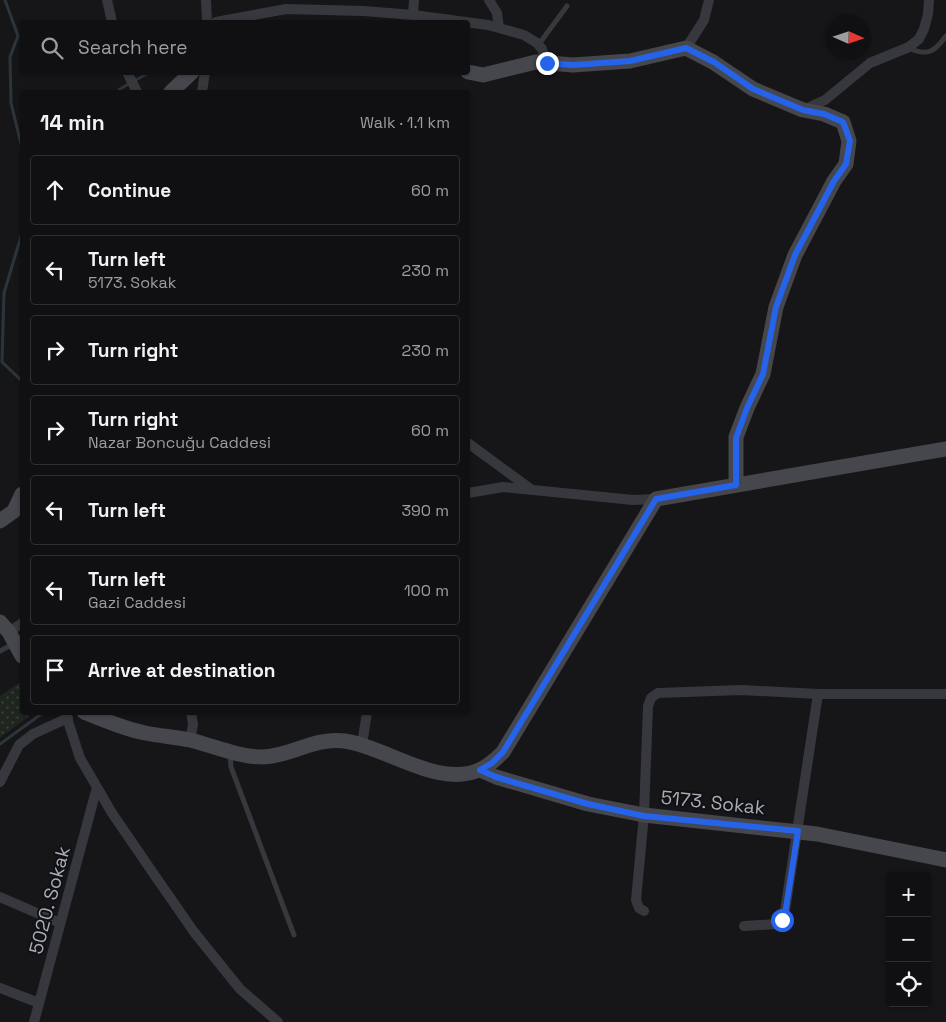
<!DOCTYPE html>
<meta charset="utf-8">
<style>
body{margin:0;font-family:"Space Grotesk",sans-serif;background:#19191b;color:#f1f3f6}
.controls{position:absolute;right:15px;bottom:15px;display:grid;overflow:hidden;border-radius:5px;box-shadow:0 1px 4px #0004}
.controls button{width:45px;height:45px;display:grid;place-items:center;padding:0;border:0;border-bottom:1px solid #303032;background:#101012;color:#f1f3f6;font:25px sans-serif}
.compass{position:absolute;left:826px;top:15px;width:45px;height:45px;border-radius:50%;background:#101012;box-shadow:0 1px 4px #0004;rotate:93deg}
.stop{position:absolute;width:15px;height:15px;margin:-11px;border:4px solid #2563eb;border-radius:50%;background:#fff}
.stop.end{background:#2563eb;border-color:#fff;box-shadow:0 1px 5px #0008}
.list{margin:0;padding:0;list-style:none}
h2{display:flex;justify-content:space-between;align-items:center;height:65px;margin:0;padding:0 20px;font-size:21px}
h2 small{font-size:16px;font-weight:400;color:#9c9d9f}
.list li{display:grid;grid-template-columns:32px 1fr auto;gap:15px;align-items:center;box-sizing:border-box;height:70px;margin:0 10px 10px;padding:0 10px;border:1px solid #303032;border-radius:5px}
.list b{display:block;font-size:19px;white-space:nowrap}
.list p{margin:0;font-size:16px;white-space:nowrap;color:#9c9d9f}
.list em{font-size:16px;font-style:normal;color:#9c9d9f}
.icon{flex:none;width:28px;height:28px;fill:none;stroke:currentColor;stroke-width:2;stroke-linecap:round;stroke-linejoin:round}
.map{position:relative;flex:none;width:946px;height:1022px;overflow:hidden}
.search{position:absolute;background:#101012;box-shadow:0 1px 4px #0004;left:20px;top:20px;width:450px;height:55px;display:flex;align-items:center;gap:12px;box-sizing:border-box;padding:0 18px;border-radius:5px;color:#9c9d9f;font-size:19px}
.panel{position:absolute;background:#101012;box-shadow:0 1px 4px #0004;left:20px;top:90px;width:450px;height:625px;border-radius:5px}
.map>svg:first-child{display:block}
.park{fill:url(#park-dots)}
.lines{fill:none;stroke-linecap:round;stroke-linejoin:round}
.stream{stroke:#2c353c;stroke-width:3}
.lane{stroke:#37383d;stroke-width:5}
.street{stroke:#37383d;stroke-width:10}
.secondary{stroke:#45474d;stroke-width:15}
.route{stroke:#2563eb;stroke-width:6}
.labels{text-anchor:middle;stroke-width:4;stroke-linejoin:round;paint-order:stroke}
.street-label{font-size:19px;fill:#a8adb8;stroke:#111113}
</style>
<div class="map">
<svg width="946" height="1022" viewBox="0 0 946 1022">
<defs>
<pattern id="park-dots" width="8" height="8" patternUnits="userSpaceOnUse" patternTransform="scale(1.25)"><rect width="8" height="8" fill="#1e261f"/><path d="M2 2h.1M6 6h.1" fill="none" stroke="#3c433d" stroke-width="1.8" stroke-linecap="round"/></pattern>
</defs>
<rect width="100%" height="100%" fill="#161618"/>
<path class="park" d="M 19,683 L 22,688 L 22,712 L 33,713 L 0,738 L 0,696 Z"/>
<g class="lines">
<path class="stream" d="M 5,0 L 18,36 L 10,57 L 11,103 L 22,148
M 117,92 L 120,89 L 150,72
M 22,233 L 4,293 L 2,362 L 22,381
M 0,744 L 44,712"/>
<path class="lane" d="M 539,44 L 567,6
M 909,48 C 928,57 935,51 946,36
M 0,651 L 13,644
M 230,755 L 231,767 L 294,935"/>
<path class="street" d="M 107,0 L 112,22
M 206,0 L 207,22
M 489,0 L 497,13 L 499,28
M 413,15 L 488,25 L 524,35 L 537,43 L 542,49 L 547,63
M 216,22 L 286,9 L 364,11 L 413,15 L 414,0
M 686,48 L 704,20 L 709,0
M 127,72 L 137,92
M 202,92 L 205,72
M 803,110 L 825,100 L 870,63 L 909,47 L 919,39 L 924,29 L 928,14 L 929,0
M 468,443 L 532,490
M 468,493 L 503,487 L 633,500 L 656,499
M 9,632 L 22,623
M 65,712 L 80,758 L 112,813 L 151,870 L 194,932 L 240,989 L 278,1022
M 190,740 L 193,725 L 191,712
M 362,745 L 367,712
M 0,782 L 19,745 L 33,734 L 68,718
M 0,897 L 60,923
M 644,911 L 639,908 L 636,900 L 644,815 L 648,706 L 651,698 L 658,693 L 741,690 L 818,694 L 946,694
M 744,926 L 777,924 L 784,917 L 818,694
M 0,988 L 39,1003
M 34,1022 L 97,787"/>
<path class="secondary" d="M 468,72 L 483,75 L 536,62 L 573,65 L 630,61 L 686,48 L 713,62 L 753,89 L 803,110 L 824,114 L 843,122 L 849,141 L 846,164 L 834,181 L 795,255 L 776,307 L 763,374 L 747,408 L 736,437 L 736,485
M 171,92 L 192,72
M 0,521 L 14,511 L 22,494
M 0,622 L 9,632 L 22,656
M 84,712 C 104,720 124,729 145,733 C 160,736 175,737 190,740 C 214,746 238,757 263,757 C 293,756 313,737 345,741 C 386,747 438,788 479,770 C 489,766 496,759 503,752 L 656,499 L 946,449
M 480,770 L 496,777 L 588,804 L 644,815 L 817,834 L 946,860"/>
</g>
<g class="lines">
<path class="route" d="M 547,63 L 573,65 L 630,61 L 686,48 L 714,62 L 753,89 L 803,110 L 824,114 L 843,122 L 850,141 L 846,164 L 834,181 L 795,255 L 776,307 L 763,374 L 747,408 L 736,438 L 736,485 L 656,499 L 503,752 L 492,763 L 480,770 L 496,777 L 588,804 L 644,816 L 798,831 L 785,914 L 782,920"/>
</g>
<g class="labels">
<g class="street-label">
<text transform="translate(713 802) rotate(6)" y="7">5173. Sokak</text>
<text transform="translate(49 900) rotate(-75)" y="7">5020. Sokak</text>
</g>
</g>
</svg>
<div class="controls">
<button>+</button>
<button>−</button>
<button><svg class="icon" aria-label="locate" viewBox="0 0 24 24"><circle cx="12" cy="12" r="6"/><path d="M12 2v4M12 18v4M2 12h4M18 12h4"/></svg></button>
</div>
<svg class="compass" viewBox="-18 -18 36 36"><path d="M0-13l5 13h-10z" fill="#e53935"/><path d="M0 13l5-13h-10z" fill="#9c9d9f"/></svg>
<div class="stop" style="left:782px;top:920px"></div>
<div class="stop end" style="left:547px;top:63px"></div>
<div class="search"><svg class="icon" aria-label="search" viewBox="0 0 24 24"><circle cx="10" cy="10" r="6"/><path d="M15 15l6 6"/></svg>Search here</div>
<section class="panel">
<h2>14 min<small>Walk · 1.1 km</small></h2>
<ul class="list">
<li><svg class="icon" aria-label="ahead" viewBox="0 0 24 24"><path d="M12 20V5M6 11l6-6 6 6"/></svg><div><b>Continue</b></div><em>60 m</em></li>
<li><svg class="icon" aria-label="left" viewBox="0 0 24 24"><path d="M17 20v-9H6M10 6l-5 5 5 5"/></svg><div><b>Turn left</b><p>5173. Sokak</p></div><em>230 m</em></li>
<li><svg class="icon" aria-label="right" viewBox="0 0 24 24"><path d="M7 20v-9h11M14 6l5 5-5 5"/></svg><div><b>Turn right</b></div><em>230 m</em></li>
<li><svg class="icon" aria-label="right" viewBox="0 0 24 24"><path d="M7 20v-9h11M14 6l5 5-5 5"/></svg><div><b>Turn right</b><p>Nazar Boncuğu Caddesi</p></div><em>60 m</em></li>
<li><svg class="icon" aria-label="left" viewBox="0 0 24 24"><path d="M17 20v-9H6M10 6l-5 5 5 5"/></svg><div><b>Turn left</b></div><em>390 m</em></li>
<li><svg class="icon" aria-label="left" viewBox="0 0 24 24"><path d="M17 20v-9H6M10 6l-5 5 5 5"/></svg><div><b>Turn left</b><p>Gazi Caddesi</p></div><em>100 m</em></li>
<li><svg class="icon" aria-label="arrive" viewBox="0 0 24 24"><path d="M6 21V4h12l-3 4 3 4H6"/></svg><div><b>Arrive at destination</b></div></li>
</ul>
</section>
</div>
